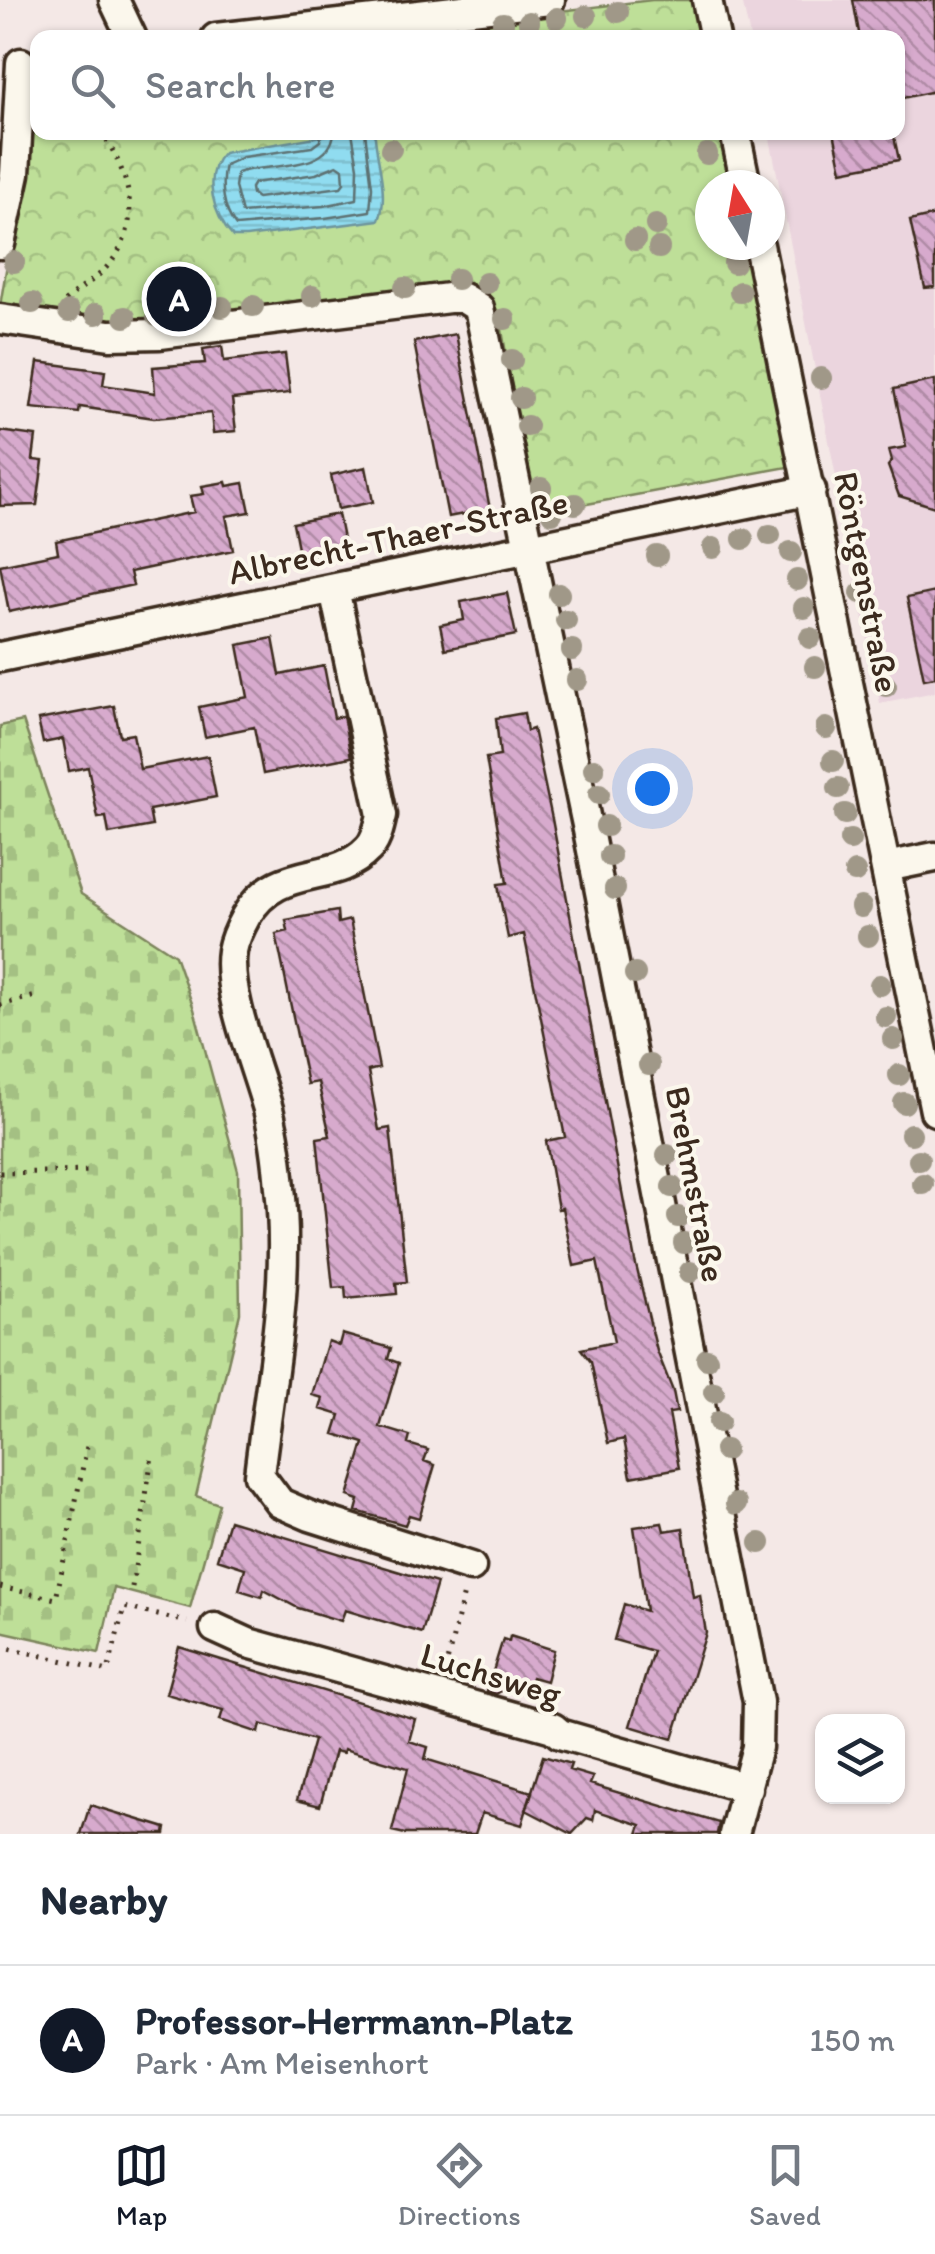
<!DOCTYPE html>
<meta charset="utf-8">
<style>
body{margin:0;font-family:Itim,sans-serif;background:#f2f2f3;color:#1f2937}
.controls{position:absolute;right:30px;bottom:30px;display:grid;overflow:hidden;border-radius:20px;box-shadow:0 2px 8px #0004}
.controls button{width:90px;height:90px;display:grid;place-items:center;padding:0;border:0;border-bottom:2px solid #e0e1e3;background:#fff;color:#1f2937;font:50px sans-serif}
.compass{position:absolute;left:695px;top:170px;width:90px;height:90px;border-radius:50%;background:#fff;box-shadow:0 2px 8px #0004;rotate:349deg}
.you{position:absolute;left:652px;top:788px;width:35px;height:35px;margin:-25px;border:8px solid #fff;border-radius:50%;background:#1a73e8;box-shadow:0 0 0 15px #1a73e833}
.badge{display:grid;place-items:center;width:65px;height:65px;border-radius:50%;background:#111827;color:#fff;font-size:32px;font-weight:700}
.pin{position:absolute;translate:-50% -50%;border:5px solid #fff;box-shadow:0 2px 10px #0006}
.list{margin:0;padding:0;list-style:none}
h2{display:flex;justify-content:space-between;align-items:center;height:130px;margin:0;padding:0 40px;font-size:42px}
h2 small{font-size:32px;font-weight:400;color:#747a83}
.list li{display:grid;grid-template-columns:65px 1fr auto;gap:30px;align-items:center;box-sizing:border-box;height:150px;padding:0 40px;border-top:2px solid #e0e1e3}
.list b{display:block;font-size:38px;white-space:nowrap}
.list p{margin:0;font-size:32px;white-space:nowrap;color:#747a83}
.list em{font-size:32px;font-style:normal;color:#747a83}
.icon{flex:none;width:55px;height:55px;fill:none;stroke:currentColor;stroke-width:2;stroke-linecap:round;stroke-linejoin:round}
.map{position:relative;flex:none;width:935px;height:1834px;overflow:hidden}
.search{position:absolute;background:#fff;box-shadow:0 2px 8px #0004;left:30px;right:30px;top:30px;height:110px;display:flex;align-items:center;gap:25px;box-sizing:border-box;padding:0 35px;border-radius:20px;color:#747a83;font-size:38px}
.sheet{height:280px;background:#fff}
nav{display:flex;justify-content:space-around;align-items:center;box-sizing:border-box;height:140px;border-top:2px solid #e0e1e3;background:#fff;font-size:28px;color:#747a83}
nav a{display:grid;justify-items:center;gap:5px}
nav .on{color:#111827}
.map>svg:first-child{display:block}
.built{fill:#ebd5de}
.cemetery{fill:url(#cemetery-stones);stroke:#7c845b;stroke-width:2.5}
.park{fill:url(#park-crowns);stroke:#7c845b;stroke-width:2.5}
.water{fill:url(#water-rules);stroke:#6e959c;stroke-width:2.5}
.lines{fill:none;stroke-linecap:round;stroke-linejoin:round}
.shore{stroke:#5d7172;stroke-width:2.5}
.building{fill:url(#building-back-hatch);stroke:#3b2a1e;stroke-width:2.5}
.street-casing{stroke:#3b2a1e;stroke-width:35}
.path{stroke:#3b2a1e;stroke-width:5;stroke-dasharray:2.5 8;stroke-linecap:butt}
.street{stroke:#fbf7ec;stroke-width:28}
.tree{fill:#a09888}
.labels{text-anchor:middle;stroke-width:8;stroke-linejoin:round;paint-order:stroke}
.street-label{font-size:35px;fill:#3b2a1e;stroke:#fbf7ec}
</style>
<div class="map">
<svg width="935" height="1834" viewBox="0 0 935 1834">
<defs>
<pattern id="cemetery-stones" width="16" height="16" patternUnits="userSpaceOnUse" patternTransform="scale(2.5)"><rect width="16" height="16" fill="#bedf98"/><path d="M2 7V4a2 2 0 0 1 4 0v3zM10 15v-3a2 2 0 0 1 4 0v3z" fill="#a4c083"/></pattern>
<pattern id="park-crowns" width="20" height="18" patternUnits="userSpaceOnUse" patternTransform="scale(2.5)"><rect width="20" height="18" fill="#bedf98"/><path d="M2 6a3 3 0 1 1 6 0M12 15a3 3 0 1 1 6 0" fill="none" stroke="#a4c083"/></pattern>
<pattern id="water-rules" width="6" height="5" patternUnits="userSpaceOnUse" patternTransform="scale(2.5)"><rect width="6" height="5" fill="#90dcf0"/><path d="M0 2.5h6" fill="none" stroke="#7dbdcd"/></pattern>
<pattern id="building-back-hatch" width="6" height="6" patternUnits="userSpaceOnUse" patternTransform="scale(2.5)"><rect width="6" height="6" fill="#d7aacd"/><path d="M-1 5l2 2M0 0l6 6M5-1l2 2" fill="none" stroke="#b08ba6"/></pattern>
</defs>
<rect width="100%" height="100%" fill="#f4e8e6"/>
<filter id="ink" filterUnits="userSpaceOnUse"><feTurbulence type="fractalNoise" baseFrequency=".01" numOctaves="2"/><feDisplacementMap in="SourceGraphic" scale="20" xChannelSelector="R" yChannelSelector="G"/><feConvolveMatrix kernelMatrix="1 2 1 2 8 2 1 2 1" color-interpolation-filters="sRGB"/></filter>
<g filter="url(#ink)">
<path class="built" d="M 742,0 L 935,0 L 935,692 L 880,703 L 769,133 L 898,132 L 898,38 L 750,37 Z"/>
<path class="cemetery" d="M 23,721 L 81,894 L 175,955 L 194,1009 L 238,1171 L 240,1313 L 196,1496 L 219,1504 L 190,1608 L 114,1588 L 99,1653 L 0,1631 L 0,726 Z"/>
<path class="park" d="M 652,0 L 693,0 L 701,37 L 335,38 Z
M 37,85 L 38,132 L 721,133 L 733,185 L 710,185 L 710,245 L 746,245 L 793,466 L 533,514 L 499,312 L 483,293 L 460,286 L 162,323 L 110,321 L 0,306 Z"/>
<path class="water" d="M 345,132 L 373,133 L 375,137 C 377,163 389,195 379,220 L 246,237 L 233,237 C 214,216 201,176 223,153 Z"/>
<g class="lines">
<path class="shore" d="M 321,132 L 320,141 L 312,147 L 243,157 L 225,165 C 220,185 223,210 236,226 L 325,218 L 370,211 L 372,187 L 365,132
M 334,132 C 331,174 266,162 237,173 L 235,187 L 242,213 L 323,206 L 357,199 L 358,167 L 352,132
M 337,165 L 343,169 L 344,183 L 341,187 L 257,198 L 252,194 L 251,188 L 254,183 L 316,174 Z"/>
</g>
<path class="building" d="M 853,0 L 935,0 L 935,91 L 898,99 L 898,38 L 860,38 Z
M 834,132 L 893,132 L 899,160 L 842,171 Z
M 935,215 L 935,287 L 925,288 L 910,221 Z
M 456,334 L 490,509 L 448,517 L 414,342 Z
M 222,346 L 224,361 L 285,354 L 290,393 L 232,399 L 236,431 L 213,433 L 211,413 L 154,418 L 80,407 L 79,413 L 31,408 L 38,362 L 105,371 L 103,385 L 155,393 L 153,367 L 205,363 L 203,349 Z
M 935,380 L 935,507 L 899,496 L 888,466 L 892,461 L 889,450 L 906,447 L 894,389 Z
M 0,431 L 36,436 L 33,460 L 43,461 L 37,505 L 0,506 Z
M 366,467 L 373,502 L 338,509 L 331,475 Z
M 226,482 L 227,486 L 244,483 L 250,512 L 226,516 L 233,550 L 130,572 L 133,585 L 9,612 L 0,565 L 58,553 L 56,541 L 194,512 L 190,496 L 204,494 L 202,486 Z
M 338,514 L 345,549 L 300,558 L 293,523 Z
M 935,592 L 935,677 L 924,679 L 907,598 Z
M 507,593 L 516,635 L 445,649 L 440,625 L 464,620 L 461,602 Z
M 273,638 L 280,675 L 324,666 L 334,718 L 343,716 L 351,757 L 263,774 L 254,727 L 205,737 L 199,707 L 248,697 L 238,645 Z
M 114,706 L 120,736 L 133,734 L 140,769 L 208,756 L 216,797 L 149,810 L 152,826 L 109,834 L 106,817 L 98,818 L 88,767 L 69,771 L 63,739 L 43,743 L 38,720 Z
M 524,713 L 527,731 L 533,729 L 552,819 L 635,1261 L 657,1351 L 673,1391 L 677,1412 L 669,1413 L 679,1468 L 631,1477 L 624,1439 L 608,1443 L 591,1362 L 581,1349 L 614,1342 L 597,1261 L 574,1266 L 562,1208 L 558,1209 L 546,1141 L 565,1137 L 524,934 L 508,938 L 500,898 L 498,884 L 507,883 L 486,758 L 500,756 L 496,718 Z
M 337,911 L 338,923 L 350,920 L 379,1068 L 368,1071 L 379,1130 L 390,1128 L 407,1282 L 396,1283 L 397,1294 L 346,1299 L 345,1287 L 333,1288 L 317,1138 L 330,1136 L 318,1082 L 307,1084 L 276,934 L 288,931 L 286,920 Z
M 342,1334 L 391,1348 L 388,1359 L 399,1363 L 380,1427 L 410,1436 L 408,1444 L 428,1450 L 424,1461 L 435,1465 L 419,1518 L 409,1515 L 405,1525 L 356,1511 L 359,1500 L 348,1496 L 364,1443 L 334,1434 L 340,1415 L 320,1409 L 323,1398 L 312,1395 L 328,1341 L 339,1345 Z
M 229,1520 L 437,1583 L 422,1633 L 345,1610 L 341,1621 L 298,1608 L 264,1590 L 262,1597 L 239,1590 L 245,1568 L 217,1559 Z
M 662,1523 L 664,1531 L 683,1528 L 693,1597 L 700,1595 L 706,1633 L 673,1739 L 630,1726 L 653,1651 L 614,1640 L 624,1604 L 646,1611 L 634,1527 Z
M 510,1636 L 554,1650 L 546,1681 L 532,1677 L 528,1690 L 512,1685 L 496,1694 L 487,1691 L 503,1639 L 509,1641 Z
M 179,1647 L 415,1719 L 409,1741 L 428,1747 L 425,1759 L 532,1792 L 522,1825 L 482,1813 L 475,1834 L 405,1834 L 392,1831 L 408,1768 L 344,1749 L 343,1753 L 335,1751 L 320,1806 L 297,1800 L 314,1740 L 261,1724 L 259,1733 L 220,1720 L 223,1710 L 166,1694 Z
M 543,1756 L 571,1764 L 569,1770 L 593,1777 L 590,1784 L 719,1823 L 717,1834 L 638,1834 L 641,1825 L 595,1810 L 593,1820 L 587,1818 L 572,1834 L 526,1810 Z
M 90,1805 L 166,1828 L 165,1834 L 81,1834 Z"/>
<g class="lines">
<defs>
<path id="street" d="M 114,0 L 132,38
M 707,0 L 715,38
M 216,38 L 550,0
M 735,132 L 746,185
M 0,244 L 15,174 L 21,63
M 759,245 L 935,1111
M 0,319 L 110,335 L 160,334 L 449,298 L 463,298 L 479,308 L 588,830 L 758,1702 L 757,1747 L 734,1834
M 334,589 L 382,815 C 379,826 377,841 368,849 C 333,886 278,861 246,916 C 240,927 234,939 232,951 C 225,994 258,1070 269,1113 C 275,1137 278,1163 280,1188 C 291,1284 270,1380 259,1475 L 280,1503 L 310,1516 L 471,1567
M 0,657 L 811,490
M 886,867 L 935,857
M 215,1628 L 248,1643 L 553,1728 L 560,1734 L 747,1788"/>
</defs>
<use href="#street" class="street-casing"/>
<path class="path" d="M 65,301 C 77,290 92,282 103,271 C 146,228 131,178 102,132
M 0,1005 L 40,995
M 0,1173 L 93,1171
M 0,1587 L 56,1599 L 87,1446
M 132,1587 L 152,1456
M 0,1646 L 108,1671 L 124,1607 L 187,1622
M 445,1670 L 464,1593"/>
<use href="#street" class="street"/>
</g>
<g class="tree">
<circle cx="618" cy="12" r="11"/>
<circle cx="586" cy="16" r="11"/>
<circle cx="557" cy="18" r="11"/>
<circle cx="529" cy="22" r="11"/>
<circle cx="503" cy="23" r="11"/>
<circle cx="391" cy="149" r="11"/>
<circle cx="707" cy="154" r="11"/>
<circle cx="656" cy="225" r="11"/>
<circle cx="635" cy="240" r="11"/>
<circle cx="659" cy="248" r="11"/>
<circle cx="14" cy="262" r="11"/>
<circle cx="734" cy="263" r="11"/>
<circle cx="457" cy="279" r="11"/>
<circle cx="486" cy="283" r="11"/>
<circle cx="405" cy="288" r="11"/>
<circle cx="740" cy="292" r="11"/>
<circle cx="312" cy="296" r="11"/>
<circle cx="32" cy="303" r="11"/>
<circle cx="253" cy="306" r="11"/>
<circle cx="222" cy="307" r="11"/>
<circle cx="188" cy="311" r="11"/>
<circle cx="69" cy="312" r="11"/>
<circle cx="96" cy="314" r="11"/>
<circle cx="157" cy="316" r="11"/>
<circle cx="125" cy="317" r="11"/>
<circle cx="505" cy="319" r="11"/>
<circle cx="512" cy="360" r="11"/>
<circle cx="821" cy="378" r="11"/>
<circle cx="521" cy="398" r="11"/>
<circle cx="527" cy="426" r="11"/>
<circle cx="541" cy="488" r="11"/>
<circle cx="575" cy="504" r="11"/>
<circle cx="552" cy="513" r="11"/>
<circle cx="770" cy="535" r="11"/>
<circle cx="743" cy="539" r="11"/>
<circle cx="713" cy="548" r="11"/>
<circle cx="791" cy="552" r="11"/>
<circle cx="657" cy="556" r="11"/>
<circle cx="797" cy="580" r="11"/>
<circle cx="861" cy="593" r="11"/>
<circle cx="559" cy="594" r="11"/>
<circle cx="804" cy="608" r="11"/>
<circle cx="566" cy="620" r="11"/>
<circle cx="810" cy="638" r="11"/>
<circle cx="572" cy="650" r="11"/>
<circle cx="815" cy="667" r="11"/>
<circle cx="577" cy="680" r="11"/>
<circle cx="886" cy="686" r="11"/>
<circle cx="826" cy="728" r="11"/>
<circle cx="833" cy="761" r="11"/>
<circle cx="594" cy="769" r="11"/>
<circle cx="838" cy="788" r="11"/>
<circle cx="599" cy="794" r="11"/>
<circle cx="845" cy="814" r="11"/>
<circle cx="606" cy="826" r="11"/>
<circle cx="850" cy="840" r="11"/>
<circle cx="610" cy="856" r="11"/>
<circle cx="855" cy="872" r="11"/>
<circle cx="615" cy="889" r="11"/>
<circle cx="861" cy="907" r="11"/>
<circle cx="868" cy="936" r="11"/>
<circle cx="635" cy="974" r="11"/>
<circle cx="880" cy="985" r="11"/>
<circle cx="886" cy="1017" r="11"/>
<circle cx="893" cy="1039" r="11"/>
<circle cx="649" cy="1065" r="11"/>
<circle cx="899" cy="1075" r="11"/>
<circle cx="904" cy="1103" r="11"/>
<circle cx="911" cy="1134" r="11"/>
<circle cx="667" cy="1155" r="11"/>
<circle cx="919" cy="1160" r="11"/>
<circle cx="923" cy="1184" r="11"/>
<circle cx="672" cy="1187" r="11"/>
<circle cx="678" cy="1217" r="11"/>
<circle cx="684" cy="1243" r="11"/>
<circle cx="690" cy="1272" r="11"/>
<circle cx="707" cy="1359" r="11"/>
<circle cx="714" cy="1392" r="11"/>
<circle cx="719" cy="1422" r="11"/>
<circle cx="725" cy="1450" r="11"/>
<circle cx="736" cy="1504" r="11"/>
<circle cx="760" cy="1543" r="11"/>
</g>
</g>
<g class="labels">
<g class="street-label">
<text transform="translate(398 537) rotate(-12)" y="12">Albrecht-Thaer-Straße</text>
<text transform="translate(867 582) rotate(79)" y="12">Röntgenstraße</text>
<text transform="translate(696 1184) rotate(79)" y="12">Brehmstraße</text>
<text transform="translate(491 1674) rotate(17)" y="12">Luchsweg</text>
</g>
</g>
</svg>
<div class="controls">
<button><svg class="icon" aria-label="layers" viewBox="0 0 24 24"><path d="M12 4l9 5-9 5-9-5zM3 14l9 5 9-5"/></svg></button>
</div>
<svg class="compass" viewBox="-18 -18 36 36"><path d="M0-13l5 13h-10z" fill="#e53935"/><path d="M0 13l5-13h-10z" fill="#747a83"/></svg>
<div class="you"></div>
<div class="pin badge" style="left:179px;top:299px">A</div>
<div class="search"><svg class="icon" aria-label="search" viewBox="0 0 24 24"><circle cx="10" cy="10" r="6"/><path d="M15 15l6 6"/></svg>Search here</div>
</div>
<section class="sheet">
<h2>Nearby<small></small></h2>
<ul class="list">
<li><span class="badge">A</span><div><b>Professor-Herrmann-Platz</b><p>Park · Am Meisenhort</p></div><em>150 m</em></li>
</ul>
</section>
<nav>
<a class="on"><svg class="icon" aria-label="map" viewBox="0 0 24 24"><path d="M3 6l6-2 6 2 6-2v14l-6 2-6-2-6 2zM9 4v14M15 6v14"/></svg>Map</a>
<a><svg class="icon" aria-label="directions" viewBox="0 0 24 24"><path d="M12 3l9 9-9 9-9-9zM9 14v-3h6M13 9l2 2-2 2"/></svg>Directions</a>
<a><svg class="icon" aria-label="saved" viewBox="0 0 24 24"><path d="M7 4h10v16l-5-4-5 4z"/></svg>Saved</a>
</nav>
